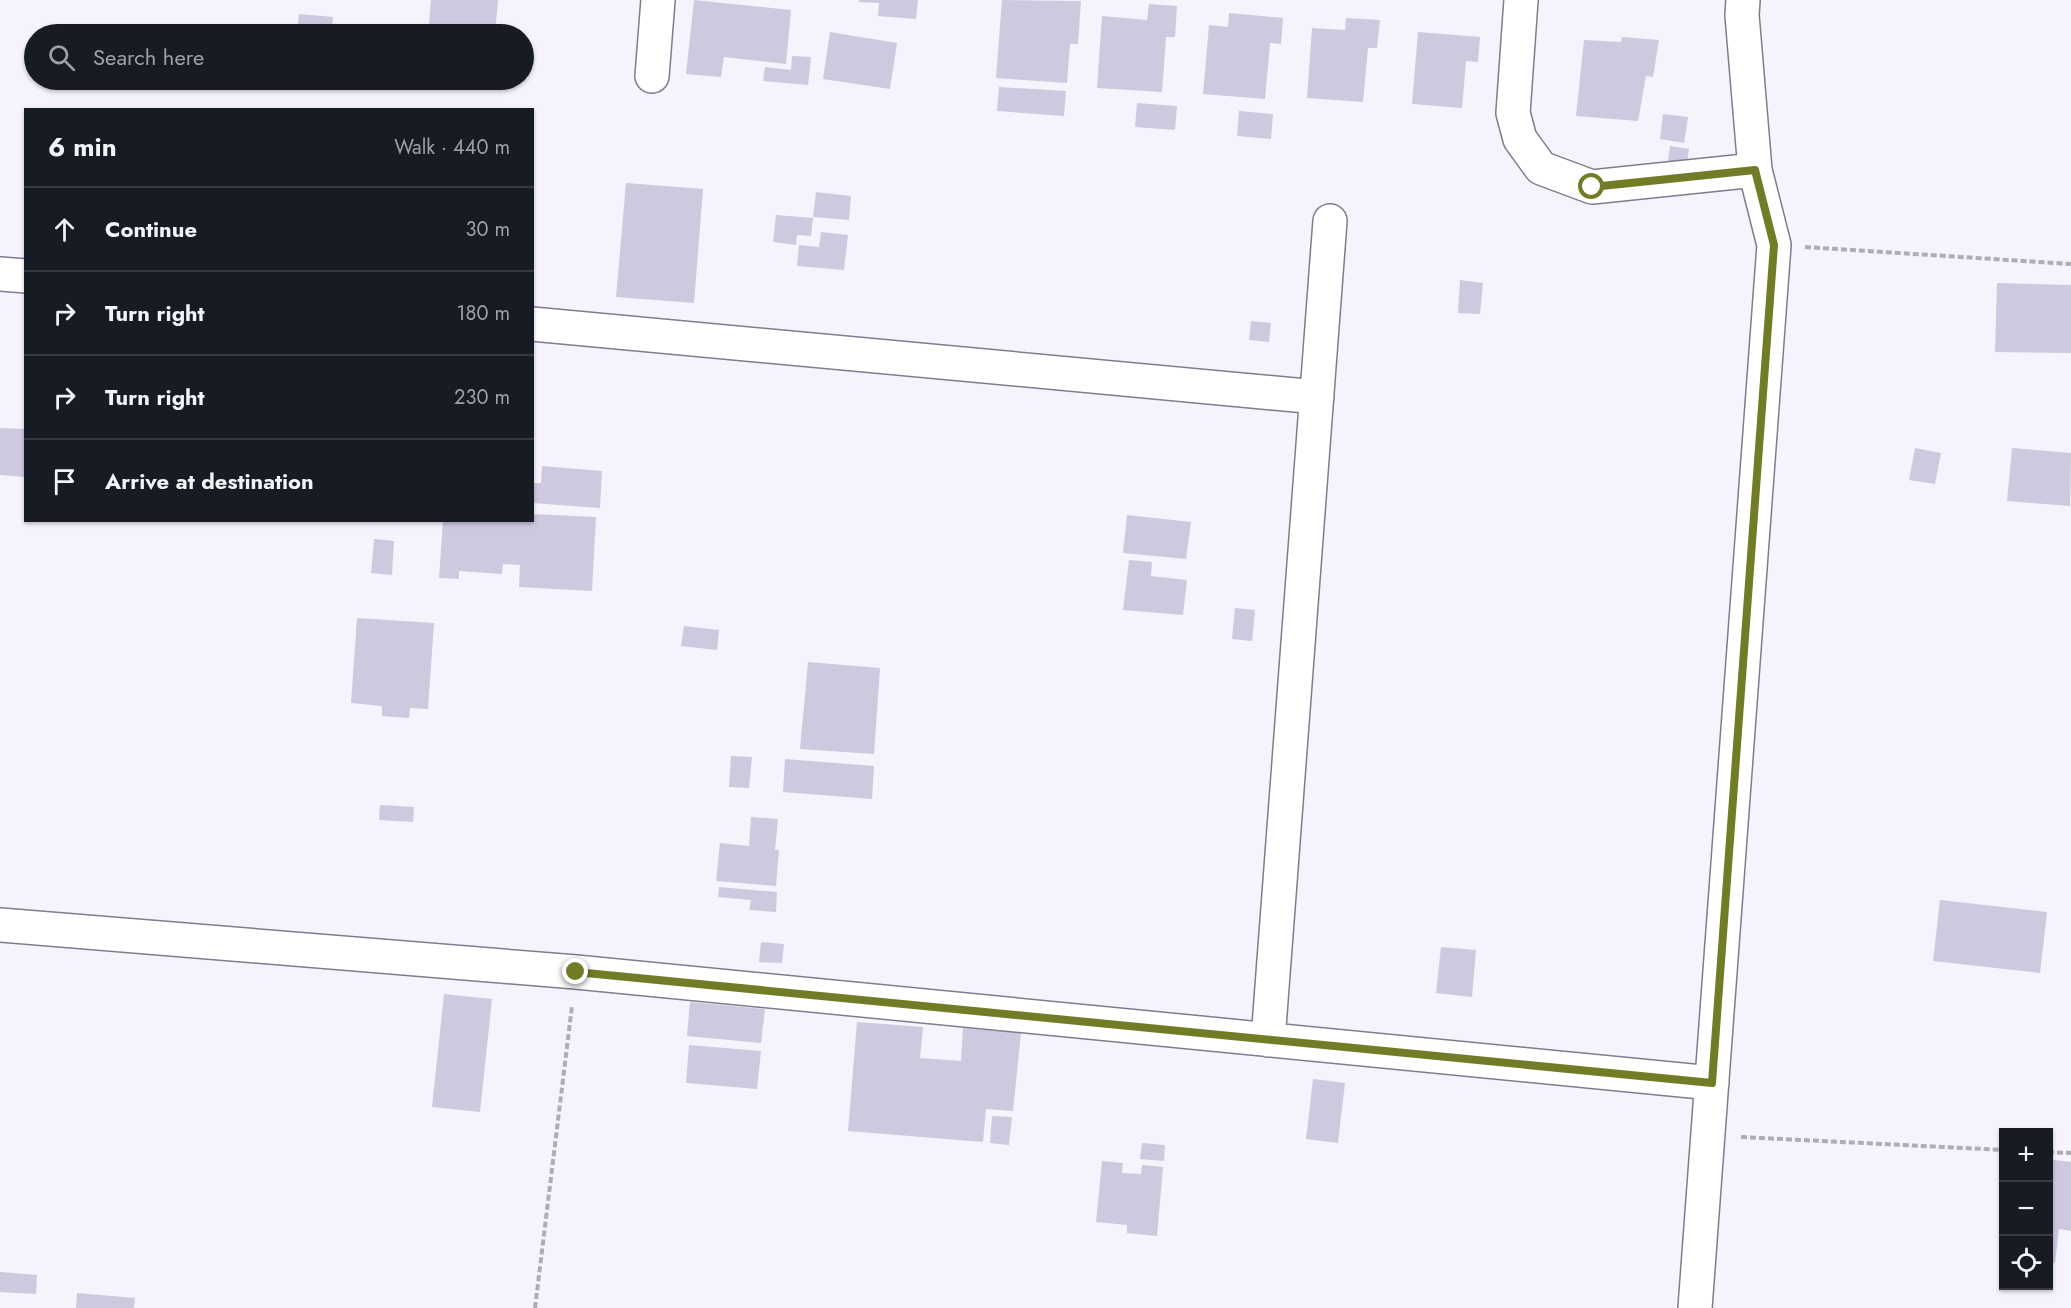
<!DOCTYPE html>
<meta charset="utf-8">
<style>
body{margin:0;font-family:Jost,sans-serif;background:#20242c;color:#f1f3f6}
.controls{position:absolute;right:18px;bottom:18px;display:grid;overflow:hidden;border-radius:0px;box-shadow:0 2px 4px #0004}
.controls button{width:54px;height:54px;display:grid;place-items:center;padding:0;border:0;border-bottom:2px solid #363941;background:#171b24;color:#f1f3f6;font:30px sans-serif}
.stop{position:absolute;width:18px;height:18px;margin:-14px;border:4px solid #727c27;border-radius:50%;background:#fff}
.stop.end{background:#727c27;border-color:#fff;box-shadow:0 2px 6px #0008}
.list{margin:0;padding:0;list-style:none}
h2{display:flex;justify-content:space-between;align-items:center;height:78px;margin:0;padding:0 24px;font-size:26px}
h2 small{font-size:20px;font-weight:400;color:#9ea1a6}
.list li{display:grid;grid-template-columns:39px 1fr auto;gap:18px;align-items:center;box-sizing:border-box;height:84px;padding:0 24px;border-top:2px solid #363941}
.list b{display:block;font-size:22px;white-space:nowrap}
.list em{font-size:20px;font-style:normal;color:#9ea1a6}
.icon{flex:none;width:33px;height:33px;fill:none;stroke:currentColor;stroke-width:2;stroke-linecap:round;stroke-linejoin:round}
.map{position:relative;flex:none;width:2071px;height:1308px;overflow:hidden}
.search{position:absolute;background:#171b24;box-shadow:0 2px 4px #0004;left:24px;top:24px;width:510px;height:66px;display:flex;align-items:center;gap:15px;box-sizing:border-box;padding:0 21px;border-radius:33px;color:#9ea1a6;font-size:22px}
.panel{position:absolute;background:#171b24;box-shadow:0 2px 4px #0004;left:24px;top:108px;width:510px;height:414px;border-radius:0px}
.map>svg:first-child{display:block}
.building{fill:#cec9df}
.lines{fill:none;stroke-linecap:round;stroke-linejoin:round}
.street-casing{stroke:#807b8f;stroke-width:36}
.path{stroke:#aeacb5;stroke-width:4;stroke-dasharray:6 3;stroke-linecap:butt}
.street{stroke:#fff;stroke-width:33}
.route{stroke:#727c27;stroke-width:8}
</style>
<div class="map">
<svg width="2071" height="1308" viewBox="0 0 2071 1308">
<rect width="100%" height="100%" fill="#f5f3fc"/>
<path class="building" d="M 431,0 L 498,0 L 495,34 L 428,34 Z
M 694,0 L 791,10 L 786,64 L 724,57 L 721,77 L 686,74 Z
M 859,0 L 918,0 L 916,19 L 878,16 L 879,3 L 859,2 Z
M 1002,0 L 1081,1 L 1078,44 L 1070,44 L 1067,83 L 996,78 Z
M 1149,4 L 1177,6 L 1175,37 L 1166,37 L 1162,92 L 1097,88 L 1102,16 L 1147,20 Z
M 1229,13 L 1283,18 L 1281,44 L 1270,43 L 1265,99 L 1203,94 L 1209,25 L 1228,27 Z
M 299,14 L 333,17 L 331,34 L 297,34 Z
M 1346,18 L 1380,20 L 1377,48 L 1368,48 L 1363,102 L 1307,98 L 1312,28 L 1345,30 Z
M 830,32 L 897,43 L 890,89 L 823,79 Z
M 1418,32 L 1480,37 L 1478,62 L 1466,61 L 1462,108 L 1412,104 Z
M 1622,37 L 1659,40 L 1653,77 L 1646,76 L 1638,121 L 1576,116 L 1584,40 L 1621,42 Z
M 792,56 L 811,57 L 808,85 L 763,81 L 765,67 L 791,70 Z
M 999,87 L 1066,91 L 1064,116 L 997,111 Z
M 1137,103 L 1177,106 L 1175,130 L 1135,127 Z
M 1239,111 L 1273,114 L 1271,139 L 1237,136 Z
M 1663,114 L 1688,117 L 1684,143 L 1660,139 Z
M 1670,146 L 1689,149 L 1687,164 L 1668,161 Z
M 626,183 L 703,189 L 694,303 L 616,297 Z
M 816,192 L 851,196 L 849,220 L 813,217 Z
M 776,215 L 813,218 L 811,236 L 797,235 L 796,245 L 773,242 Z
M 821,232 L 848,235 L 844,270 L 797,266 L 799,245 L 819,247 Z
M 1460,280 L 1483,283 L 1480,314 L 1458,313 Z
M 1997,283 L 2071,285 L 2071,353 L 1995,352 Z
M 1251,321 L 1271,323 L 1269,342 L 1249,340 Z
M 0,428 L 26,429 L 26,477 L 0,475 Z
M 1915,448 L 1941,453 L 1935,484 L 1909,480 Z
M 2012,448 L 2071,453 L 2070,506 L 2007,501 Z
M 542,466 L 602,471 L 600,508 L 532,503 L 532,483 L 541,483 Z
M 532,514 L 596,517 L 592,591 L 519,587 L 520,565 L 503,564 L 502,574 L 459,571 L 459,579 L 439,578 L 443,520 L 532,520 Z
M 1127,515 L 1191,522 L 1186,559 L 1123,553 Z
M 374,539 L 394,541 L 392,575 L 371,573 Z
M 1129,560 L 1152,562 L 1151,576 L 1187,580 L 1183,615 L 1123,610 Z
M 1235,608 L 1255,610 L 1252,641 L 1232,639 Z
M 357,618 L 434,623 L 428,709 L 410,708 L 409,718 L 382,716 L 382,706 L 351,703 Z
M 684,626 L 719,630 L 717,650 L 681,646 Z
M 808,662 L 880,668 L 874,754 L 800,749 Z
M 731,756 L 752,757 L 749,788 L 729,787 Z
M 785,759 L 874,766 L 872,799 L 783,792 Z
M 380,805 L 414,807 L 413,822 L 379,820 Z
M 751,817 L 778,819 L 775,850 L 779,850 L 776,886 L 716,881 L 720,843 L 749,846 Z
M 719,887 L 777,892 L 776,912 L 749,910 L 751,900 L 718,897 Z
M 1940,900 L 2047,912 L 2040,973 L 1933,961 Z
M 761,942 L 784,944 L 782,963 L 759,962 Z
M 1441,947 L 1476,950 L 1472,997 L 1436,993 Z
M 444,994 L 492,999 L 480,1112 L 432,1107 Z
M 690,1002 L 765,1009 L 761,1043 L 687,1036 Z
M 857,1022 L 923,1027 L 920,1058 L 961,1061 L 963,1028 L 1021,1033 L 1013,1111 L 986,1109 L 983,1142 L 848,1131 Z
M 689,1045 L 761,1051 L 757,1089 L 686,1083 Z
M 1313,1079 L 1345,1083 L 1338,1143 L 1306,1139 Z
M 992,1116 L 1012,1117 L 1009,1145 L 990,1143 Z
M 1142,1143 L 1165,1145 L 1164,1161 L 1140,1159 Z
M 2048,1159 L 2071,1162 L 2071,1231 L 2059,1229 L 2055,1263 L 2048,1262 Z
M 1102,1161 L 1123,1163 L 1122,1173 L 1141,1174 L 1142,1165 L 1163,1167 L 1157,1236 L 1127,1233 L 1127,1225 L 1096,1222 Z
M 0,1272 L 37,1275 L 36,1294 L 0,1292 Z
M 77,1293 L 135,1298 L 134,1308 L 76,1308 Z"/>
<g class="lines">
<defs>
<path id="street" d="M 1521,0 L 1513,113 L 1520,139 L 1541,168 L 1592,187 L 1755,170
M 652,76 L 658,0
M 0,274 L 26,276
M 532,324 L 1317,397
M 0,925 L 576,972 L 1712,1083
M 1268,1040 L 1330,221
M 1695,1308 L 1774,245 L 1755,170 L 1742,15 L 1743,0"/>
</defs>
<use href="#street" class="street-casing"/>
<path class="path" d="M 1805,247 L 2071,264
M 1741,1137 L 2004,1150
M 2048,1152 L 2071,1153
M 535,1308 L 572,1006"/>
<use href="#street" class="street"/>
</g>
<g class="lines">
<path class="route" d="M 576,972 L 1712,1083 L 1774,245 L 1755,170 L 1592,187"/>
</g>
</svg>
<div class="controls">
<button>+</button>
<button>−</button>
<button><svg class="icon" aria-label="locate" viewBox="0 0 24 24"><circle cx="12" cy="12" r="6"/><path d="M12 2v4M12 18v4M2 12h4M18 12h4"/></svg></button>
</div>
<div class="stop" style="left:1592px;top:187px"></div>
<div class="stop end" style="left:576px;top:972px"></div>
<div class="search"><svg class="icon" aria-label="search" viewBox="0 0 24 24"><circle cx="10" cy="10" r="6"/><path d="M15 15l6 6"/></svg>Search here</div>
<section class="panel">
<h2>6 min<small>Walk · 440 m</small></h2>
<ul class="list">
<li><svg class="icon" aria-label="ahead" viewBox="0 0 24 24"><path d="M12 20V5M6 11l6-6 6 6"/></svg><div><b>Continue</b></div><em>30 m</em></li>
<li><svg class="icon" aria-label="right" viewBox="0 0 24 24"><path d="M7 20v-9h11M14 6l5 5-5 5"/></svg><div><b>Turn right</b></div><em>180 m</em></li>
<li><svg class="icon" aria-label="right" viewBox="0 0 24 24"><path d="M7 20v-9h11M14 6l5 5-5 5"/></svg><div><b>Turn right</b></div><em>230 m</em></li>
<li><svg class="icon" aria-label="arrive" viewBox="0 0 24 24"><path d="M6 21V4h12l-3 4 3 4H6"/></svg><div><b>Arrive at destination</b></div></li>
</ul>
</section>
</div>
